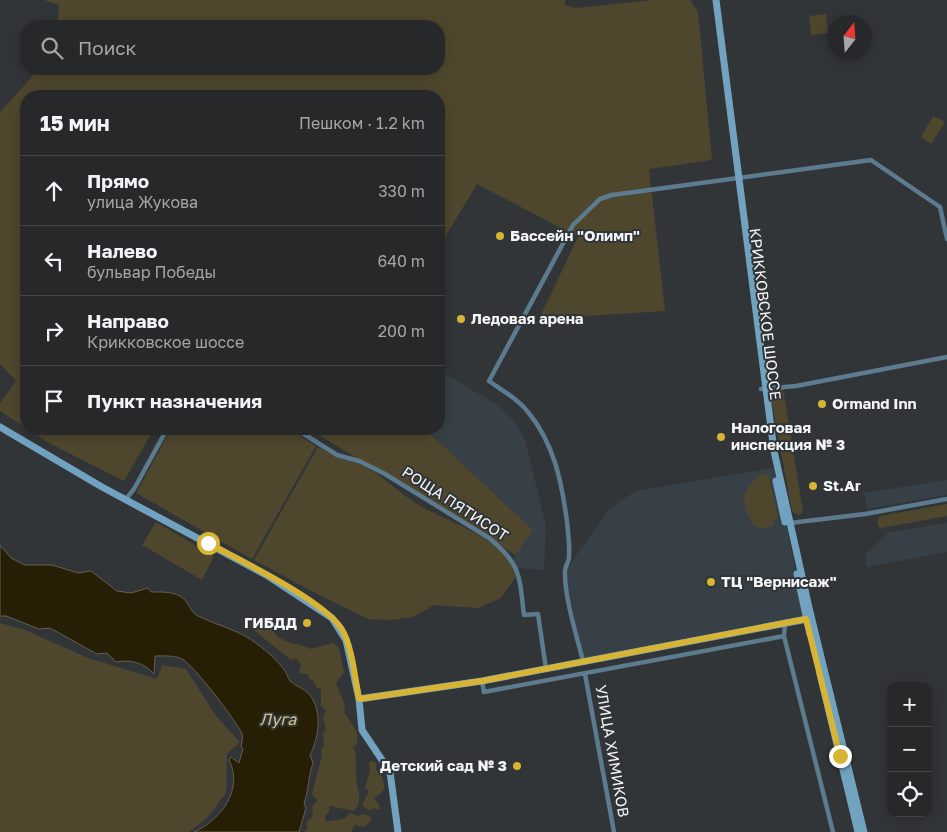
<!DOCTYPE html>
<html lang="ru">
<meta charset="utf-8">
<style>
body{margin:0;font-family:"Golos Text",sans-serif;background:#323435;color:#f1f3f6}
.controls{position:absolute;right:15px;bottom:15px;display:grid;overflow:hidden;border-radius:10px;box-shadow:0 2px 12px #0003}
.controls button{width:45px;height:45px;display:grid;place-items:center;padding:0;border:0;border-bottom:1px solid #424446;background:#262829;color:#f1f3f6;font:25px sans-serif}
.compass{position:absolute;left:827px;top:15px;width:45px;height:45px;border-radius:50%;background:#262829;box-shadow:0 2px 12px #0003;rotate:17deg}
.stop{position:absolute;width:15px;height:15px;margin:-11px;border:4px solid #d7b434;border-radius:50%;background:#fff}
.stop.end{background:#d7b434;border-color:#fff;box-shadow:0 1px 5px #0008}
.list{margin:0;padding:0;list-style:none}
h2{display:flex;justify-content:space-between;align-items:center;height:65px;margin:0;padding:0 20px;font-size:21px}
h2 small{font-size:16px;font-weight:400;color:#a4a6a8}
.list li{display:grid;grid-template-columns:32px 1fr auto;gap:15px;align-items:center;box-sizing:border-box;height:70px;padding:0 20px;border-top:1px solid #424446}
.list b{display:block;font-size:19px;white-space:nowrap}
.list p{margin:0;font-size:16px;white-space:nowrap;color:#a4a6a8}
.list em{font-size:16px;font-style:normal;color:#a4a6a8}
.icon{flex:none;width:28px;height:28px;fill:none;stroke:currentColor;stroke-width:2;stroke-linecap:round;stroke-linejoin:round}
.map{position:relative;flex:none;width:947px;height:832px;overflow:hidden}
.search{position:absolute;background:#262829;box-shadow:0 2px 12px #0003;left:20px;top:20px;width:425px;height:55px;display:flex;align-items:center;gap:12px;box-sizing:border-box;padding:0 18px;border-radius:20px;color:#a4a6a8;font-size:19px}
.panel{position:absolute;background:#262829;box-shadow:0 2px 12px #0003;left:20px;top:90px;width:425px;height:345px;border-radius:20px}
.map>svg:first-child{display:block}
.built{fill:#374046}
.green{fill:#4f472d}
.water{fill:#261f05;stroke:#645f4e}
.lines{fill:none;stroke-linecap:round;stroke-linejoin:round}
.street{stroke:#5c7b8e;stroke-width:4.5}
.secondary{stroke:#71a2c0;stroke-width:7}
.route{stroke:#d7b434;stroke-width:6}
.poi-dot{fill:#d7b434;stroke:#323537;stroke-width:2}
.labels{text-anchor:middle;stroke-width:4;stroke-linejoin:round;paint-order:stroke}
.poi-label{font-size:15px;font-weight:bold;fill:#f3f5f7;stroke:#323537;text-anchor:start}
.street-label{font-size:15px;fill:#f3f5f7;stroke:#323537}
.water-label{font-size:16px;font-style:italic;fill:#d5c590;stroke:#323537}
</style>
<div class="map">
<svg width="947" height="832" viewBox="0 0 947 832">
<rect width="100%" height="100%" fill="#323537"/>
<path class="built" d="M 439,370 L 499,406 L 514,421 L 525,440 L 546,526 L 544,570 L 517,568 L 514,558 L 533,530 L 425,429 L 439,429 Z
M 773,468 L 807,619 L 583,661 L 565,571 L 610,508 L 636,491 Z
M 947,480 L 947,495 L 867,509 L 864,493 Z
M 947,523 L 947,552 L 867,567 L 865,555 L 889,532 Z"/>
<path class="green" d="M 44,0 L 565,0 L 565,5 L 575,8 L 654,0 L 690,0 L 698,12 L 712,160 L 649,169 L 665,311 L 539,319 L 578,237 L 477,184 L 439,247 L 439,96 L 26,96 L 26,428 L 0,411 L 0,403 L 16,381 L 0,364 L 0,112 L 39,69 L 439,69 L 439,26 L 57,26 L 59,5 Z
M 826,14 L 828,33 L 811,35 L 809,16 Z
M 933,116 L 945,122 L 931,144 L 921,137 Z
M 783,388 L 803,512 L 799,515 L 793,512 L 791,506 L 770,393 L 774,389 Z
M 27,429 L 154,429 L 124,481 L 49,443 Z
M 171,429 L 289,429 L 316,446 L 252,559 L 136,493 Z
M 309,429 L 425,429 L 533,530 L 516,555 Z
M 318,447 C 324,450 331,455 338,458 C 344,460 351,461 357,463 C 379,472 397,491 417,504 C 448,523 507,538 516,576 L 501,598 L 478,608 L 434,605 L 413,617 L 391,620 L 368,619 L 317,594 L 254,560 Z
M 766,473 L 769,476 L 778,518 L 773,520 L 774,525 L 762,529 L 753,525 C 745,509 738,496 753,482 C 757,478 760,474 766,473 Z
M 947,504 L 947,516 L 881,528 L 878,526 L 878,519 L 880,516 Z
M 156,522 L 214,556 L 202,580 L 142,545 Z
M 270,616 L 277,618 L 279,622 L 275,634 C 287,646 300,642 310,649 L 333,643 L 339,648 L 344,672 L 336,683 L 345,706 L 344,712 L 357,732 L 357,744 L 353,747 C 358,758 355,766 356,778 C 357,791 364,800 354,811 L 329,806 L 329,812 L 325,816 L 326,822 L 343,819 L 351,813 L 358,816 L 364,814 L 371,817 L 371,821 L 364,827 L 355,825 L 351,832 L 304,832 L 307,829 L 307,821 L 313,817 L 312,807 L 318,799 L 315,798 L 312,794 L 322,755 L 321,749 L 324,747 L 323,734 L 326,729 L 323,717 L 326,711 L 321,706 L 321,689 L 317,688 L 313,680 L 309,679 L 308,674 L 299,673 L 301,664 L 296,658 L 291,660 L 250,627 L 249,623 L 255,620 L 262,624 Z
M 0,623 L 25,630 L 88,658 L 157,679 L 162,665 L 186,669 L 216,716 L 240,742 L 227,754 L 226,793 L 207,818 L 189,832 L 0,832 Z
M 373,761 L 376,764 L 376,770 L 382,776 L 385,789 L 374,799 L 378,803 L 380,810 L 373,808 L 370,811 L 362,806 L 369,791 L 365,788 L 370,771 L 369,762 Z"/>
<path class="water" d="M 0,545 L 11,558 L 25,565 L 52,565 L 78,573 L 91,571 L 117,591 L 131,593 L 148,588 L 151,592 C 162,592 175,591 184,599 C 190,605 190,612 198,616 C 218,626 240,630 257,644 C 267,651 278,661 285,671 C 287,674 288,678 290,681 C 295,686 304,688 309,694 C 323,711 319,737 310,755 L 313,763 C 308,777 309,790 304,803 L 306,808 L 299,832 L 194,832 C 221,820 244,789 229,760 L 231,757 L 239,763 L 243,749 L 241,746 C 242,742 243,738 242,734 C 238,723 192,663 182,659 C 174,655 163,656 155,656 L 154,674 C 144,663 131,659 116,662 L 107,653 L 97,654 L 50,628 L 39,629 L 6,616 L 0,616 Z"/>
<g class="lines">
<path class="street" d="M 761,389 L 796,386 L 947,357
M 296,429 L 337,455 L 359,461 L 385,474 L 489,538 C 522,565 519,576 524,615 L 538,614 L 546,669
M 126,499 L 134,489 L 167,429
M 790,523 L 865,514 L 947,499
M 785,624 L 784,636 L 833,832
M 583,661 C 577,637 564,596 565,571 C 565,566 569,562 569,557 C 570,546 568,533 567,522 C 562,483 554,443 528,412 C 518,399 503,391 489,381 L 573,225 L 600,199 L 612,195 L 871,160 L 940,207 L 947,239
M 585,674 L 614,832
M 482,681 L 484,692 L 784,636"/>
<path class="secondary" d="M 716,0 L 774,451 L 810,612 L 864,832
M 0,427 L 102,487 L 268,576 L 332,618 L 346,640 L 359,699 L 362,730 L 390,772 L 398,832
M 776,481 L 785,522
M 797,574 L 810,634
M 820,674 L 858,832
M 359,699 L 482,681 L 807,619"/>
</g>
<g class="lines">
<path class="route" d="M 208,543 C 241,561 321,599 341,628 C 352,644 355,679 359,699 L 482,681 L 806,619 L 840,756"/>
</g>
<g class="poi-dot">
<circle cx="500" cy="236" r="5"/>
<circle cx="461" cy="319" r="5"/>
<circle cx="822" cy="404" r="5"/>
<circle cx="721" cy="437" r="5"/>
<circle cx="813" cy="486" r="5"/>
<circle cx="711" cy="582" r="5"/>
<circle cx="307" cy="623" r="5"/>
<circle cx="517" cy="766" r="5"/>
</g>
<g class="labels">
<g class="poi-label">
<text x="510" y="241">Бассейн "Олимп"</text>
<text x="471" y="324">Ледовая арена</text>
<text x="832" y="409">Ormand Inn</text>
<text x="731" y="433">Налоговая<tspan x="731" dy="17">инспекция № 3</tspan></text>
<text x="823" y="491">St.Ar</text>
<text x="721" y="587">ТЦ "Вернисаж"</text>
<text x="297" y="628" text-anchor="end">ГИБДД</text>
<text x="507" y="771" text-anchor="end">Детский сад № 3</text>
</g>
<g class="street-label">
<text transform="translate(765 314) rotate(83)" y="5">КРИККОВСКОЕ ШОССЕ</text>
<text transform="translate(455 504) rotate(33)" y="5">РОЩА ПЯТИСОТ</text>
<text transform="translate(612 751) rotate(80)" y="5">УЛИЦА ХИМИКОВ</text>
</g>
<g class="water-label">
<text x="278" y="725">Луга</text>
</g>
</g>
</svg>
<div class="controls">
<button>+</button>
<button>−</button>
<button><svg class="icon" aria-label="locate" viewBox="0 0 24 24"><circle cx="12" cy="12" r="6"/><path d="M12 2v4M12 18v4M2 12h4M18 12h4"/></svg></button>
</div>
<svg class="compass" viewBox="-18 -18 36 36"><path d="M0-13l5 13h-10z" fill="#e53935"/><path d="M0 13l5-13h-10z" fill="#a4a6a8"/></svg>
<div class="stop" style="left:208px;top:543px"></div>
<div class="stop end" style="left:840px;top:756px"></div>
<div class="search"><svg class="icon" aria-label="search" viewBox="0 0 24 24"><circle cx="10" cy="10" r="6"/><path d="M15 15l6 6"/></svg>Поиск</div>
<section class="panel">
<h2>15 мин<small>Пешком · 1.2 km</small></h2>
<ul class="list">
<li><svg class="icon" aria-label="ahead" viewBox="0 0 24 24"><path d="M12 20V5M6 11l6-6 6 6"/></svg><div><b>Прямо</b><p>улица Жукова</p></div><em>330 m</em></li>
<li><svg class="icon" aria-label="left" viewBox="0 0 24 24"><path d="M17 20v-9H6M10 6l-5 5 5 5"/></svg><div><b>Налево</b><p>бульвар Победы</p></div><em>640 m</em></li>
<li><svg class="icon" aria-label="right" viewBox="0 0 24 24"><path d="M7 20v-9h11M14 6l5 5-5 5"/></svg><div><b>Направо</b><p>Крикковское шоссе</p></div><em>200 m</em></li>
<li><svg class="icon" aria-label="arrive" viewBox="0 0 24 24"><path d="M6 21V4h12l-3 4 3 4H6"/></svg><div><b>Пункт назначения</b></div></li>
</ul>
</section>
</div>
